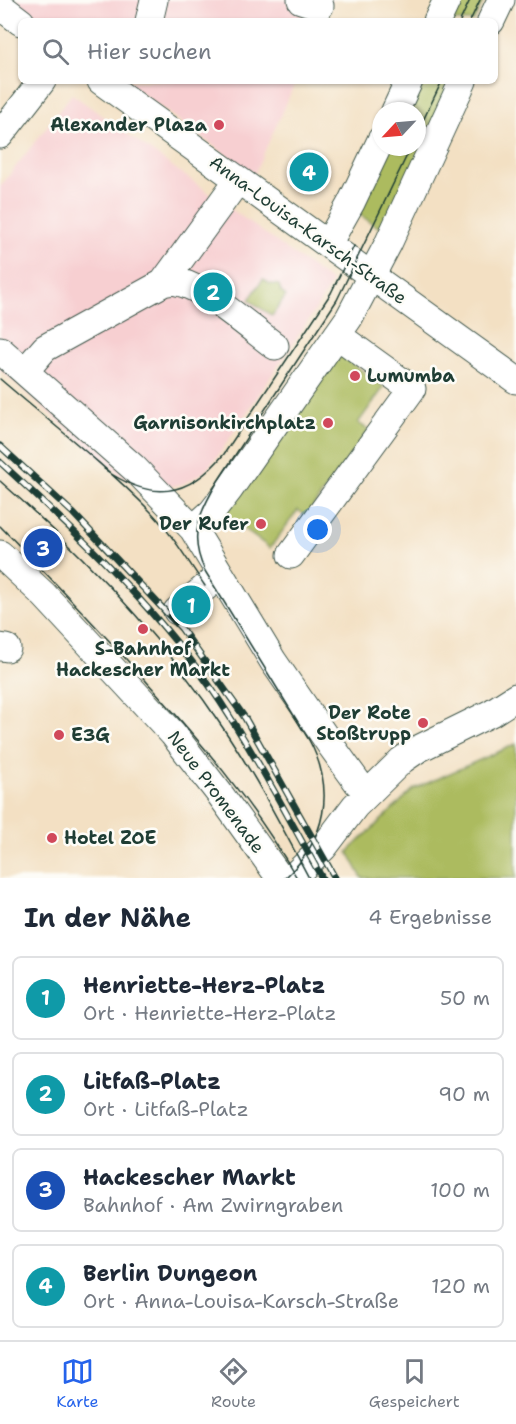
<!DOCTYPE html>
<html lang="de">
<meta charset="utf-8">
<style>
body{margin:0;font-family:"Shantell Sans",sans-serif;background:#f2f2f3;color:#1f2937}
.compass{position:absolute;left:372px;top:102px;width:54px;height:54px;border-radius:50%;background:#fff;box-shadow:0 2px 4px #0004;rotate:244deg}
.you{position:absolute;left:318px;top:530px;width:21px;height:21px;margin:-15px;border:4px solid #fff;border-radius:50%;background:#1a73e8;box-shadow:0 0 0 9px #1a73e833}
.badge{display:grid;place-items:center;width:39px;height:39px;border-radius:50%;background:#2563eb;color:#fff;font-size:20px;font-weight:700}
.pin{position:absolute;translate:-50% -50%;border:3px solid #fff;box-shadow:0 2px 6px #0006}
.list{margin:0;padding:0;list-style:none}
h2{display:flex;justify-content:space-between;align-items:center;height:78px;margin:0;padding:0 24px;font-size:26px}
h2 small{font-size:20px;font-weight:400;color:#747a83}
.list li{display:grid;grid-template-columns:39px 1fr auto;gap:18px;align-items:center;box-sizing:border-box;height:84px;margin:0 12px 12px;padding:0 12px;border:2px solid #e0e1e3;border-radius:9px}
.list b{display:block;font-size:22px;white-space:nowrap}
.list p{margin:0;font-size:20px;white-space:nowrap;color:#747a83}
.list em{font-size:20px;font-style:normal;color:#747a83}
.icon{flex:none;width:33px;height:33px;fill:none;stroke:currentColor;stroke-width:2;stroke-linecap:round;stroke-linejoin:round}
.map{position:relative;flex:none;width:516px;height:878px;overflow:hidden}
.search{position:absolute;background:#fff;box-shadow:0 2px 4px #0004;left:18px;right:18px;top:18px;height:66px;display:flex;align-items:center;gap:15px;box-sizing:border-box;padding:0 21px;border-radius:9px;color:#747a83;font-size:22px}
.sheet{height:462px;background:#fff}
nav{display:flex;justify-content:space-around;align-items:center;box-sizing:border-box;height:84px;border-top:2px solid #e0e1e3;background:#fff;font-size:16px;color:#747a83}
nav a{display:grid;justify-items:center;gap:3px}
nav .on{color:#2563eb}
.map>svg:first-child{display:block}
.built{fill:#f7cfd1}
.green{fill:#acbb5e;stroke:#667c49;stroke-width:1.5}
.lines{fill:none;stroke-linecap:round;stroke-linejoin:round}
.minor-casing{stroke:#3f5549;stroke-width:29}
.minor{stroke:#fff;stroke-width:27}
.tram{stroke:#1f3d34;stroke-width:1.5}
.rail-casing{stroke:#1f3d34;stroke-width:7}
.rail{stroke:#fdfcf7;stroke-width:4.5;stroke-dasharray:14;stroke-linecap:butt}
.poi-dot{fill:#d1495b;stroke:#fdfcf7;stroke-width:2}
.labels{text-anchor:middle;stroke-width:5;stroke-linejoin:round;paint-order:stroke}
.poi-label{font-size:18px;font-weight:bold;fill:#1f3d34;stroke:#fdfcf7;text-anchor:end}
.street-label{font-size:18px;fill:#1f3d34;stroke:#fdfcf7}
</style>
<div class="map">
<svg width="516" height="878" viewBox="0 0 516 878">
<rect width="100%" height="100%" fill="#fdfcf7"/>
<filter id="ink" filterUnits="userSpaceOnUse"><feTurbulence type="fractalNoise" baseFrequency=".0167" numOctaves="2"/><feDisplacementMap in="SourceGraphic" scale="12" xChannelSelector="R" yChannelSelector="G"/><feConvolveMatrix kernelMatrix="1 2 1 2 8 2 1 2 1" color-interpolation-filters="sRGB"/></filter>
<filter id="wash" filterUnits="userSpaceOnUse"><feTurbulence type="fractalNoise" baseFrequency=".008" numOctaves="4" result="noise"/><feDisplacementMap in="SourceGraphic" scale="24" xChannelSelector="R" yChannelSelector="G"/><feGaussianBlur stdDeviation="1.35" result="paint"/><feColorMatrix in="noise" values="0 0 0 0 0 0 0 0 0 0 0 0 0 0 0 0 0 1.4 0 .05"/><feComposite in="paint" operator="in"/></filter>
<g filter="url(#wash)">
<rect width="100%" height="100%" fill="#f3e0c3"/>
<path class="built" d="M 5,0 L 332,0 L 322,21 L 33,21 Z
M 124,81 L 296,81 L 254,175 Z
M 72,94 L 332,282 L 316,309 L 218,456 L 204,472 L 183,484 L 169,487 L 133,482 L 122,477 L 0,370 L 0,187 Z"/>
<path class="green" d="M 456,0 L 484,0 L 474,21 L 447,21 Z
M 419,81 L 458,81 L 387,233 L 357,213 L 388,147 L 417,147 L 417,111 L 405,111 Z
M 263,279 L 270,284 L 279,285 L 281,292 L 286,296 L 272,316 L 249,300 Z
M 335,351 L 384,387 L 358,423 L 369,430 L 306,516 L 298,510 L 270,548 L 220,512 Z
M 516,744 L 516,878 L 362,878 L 348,852 L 414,789 Z"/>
</g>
<g filter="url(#ink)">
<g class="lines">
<defs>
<path id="minor" d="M 301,0 L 320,6
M 0,6 L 21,22
M 149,21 L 154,0
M 437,21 L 447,0
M 491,21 L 501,0
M 101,81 L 516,380
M 395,111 L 409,81
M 0,135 L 42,81
M 328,244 L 351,203 L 381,140
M 163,283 C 167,282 173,281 177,282 C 202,285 253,330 275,346
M 0,350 L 134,468 L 193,529 L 273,661 L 332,747 L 358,783
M 25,371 L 45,348 L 163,283 L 238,180
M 193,529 L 212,512 L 229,490 L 349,318 L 388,244 L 463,81
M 0,554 L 44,595 L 173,734 L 219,793 L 280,878
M 291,555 L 412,389 L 337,335
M 177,611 L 220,575
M 0,647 L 7,648
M 292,878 L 324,847 L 355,806 L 402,760 L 418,749 L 491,713 L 516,697"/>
</defs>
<use href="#minor" class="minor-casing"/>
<use href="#minor" class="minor"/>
<path class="tram" d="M 460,21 L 470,0
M 470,21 L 480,0
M 417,133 L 442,81
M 0,379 C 51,423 104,464 151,512 C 172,534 188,561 205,586
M 104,469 C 151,502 188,498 224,454 L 331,293 L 354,246
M 0,481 C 83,554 162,636 223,728 C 255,775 282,827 309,878
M 0,526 C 47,574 93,623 138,672 C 198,739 252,800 297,878
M 285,878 C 326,840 336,790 309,740 L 205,571 C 188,536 199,513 218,481 L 337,300 L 411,147"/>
<defs>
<path id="rail" d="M 0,446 L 73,513 L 181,628 L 245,718 L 335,878
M 0,462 C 75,531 150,602 209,685 C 251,746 286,813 322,878"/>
</defs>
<use href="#rail" class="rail-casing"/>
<use href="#rail" class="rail"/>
</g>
</g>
<g class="poi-dot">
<circle cx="219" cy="125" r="6"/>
<circle cx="355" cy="376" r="6"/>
<circle cx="328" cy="423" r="6"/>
<circle cx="261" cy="524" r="6"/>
<circle cx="143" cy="629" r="6"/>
<circle cx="423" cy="723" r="6"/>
<circle cx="59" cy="735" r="6"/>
<circle cx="52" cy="838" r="6"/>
</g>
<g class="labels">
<g class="poi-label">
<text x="207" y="131">Alexander Plaza</text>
<text x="367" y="382" text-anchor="start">Lumumba</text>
<text x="316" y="429">Garnisonkirchplatz</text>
<text x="249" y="530">Der Rufer</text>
<text x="143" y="655" text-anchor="middle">S-Bahnhof<tspan x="143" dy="21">Hackescher Markt</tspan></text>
<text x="411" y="719">Der Rote<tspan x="411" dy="21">Stoßtrupp</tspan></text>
<text x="71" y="741" text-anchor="start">E3G</text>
<text x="64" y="844" text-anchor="start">Hotel ZOE</text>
</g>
<g class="street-label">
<text transform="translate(308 230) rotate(36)" y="6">Anna-Louisa-Karsch-Straße</text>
<text transform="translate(216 792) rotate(53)" y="6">Neue Promenade</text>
</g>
</g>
</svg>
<svg class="compass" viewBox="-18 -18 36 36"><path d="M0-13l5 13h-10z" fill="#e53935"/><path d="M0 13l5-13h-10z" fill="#747a83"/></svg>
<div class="you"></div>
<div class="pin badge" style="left:191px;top:605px;background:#0f9aa8">1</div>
<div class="pin badge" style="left:213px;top:292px;background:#0f9aa8">2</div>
<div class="pin badge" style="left:43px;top:548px;background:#1a4fb4">3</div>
<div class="pin badge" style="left:309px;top:172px;background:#0f9aa8">4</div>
<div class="search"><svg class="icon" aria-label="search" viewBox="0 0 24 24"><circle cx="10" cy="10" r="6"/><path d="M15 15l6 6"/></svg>Hier suchen</div>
</div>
<section class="sheet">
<h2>In der Nähe<small>4 Ergebnisse</small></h2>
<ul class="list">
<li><span class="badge" style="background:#0f9aa8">1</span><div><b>Henriette-Herz-Platz</b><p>Ort · Henriette-Herz-Platz</p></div><em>50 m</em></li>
<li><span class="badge" style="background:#0f9aa8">2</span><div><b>Litfaß-Platz</b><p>Ort · Litfaß-Platz</p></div><em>90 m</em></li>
<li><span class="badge" style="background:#1a4fb4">3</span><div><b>Hackescher Markt</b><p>Bahnhof · Am Zwirngraben</p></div><em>100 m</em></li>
<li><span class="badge" style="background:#0f9aa8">4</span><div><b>Berlin Dungeon</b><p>Ort · Anna-Louisa-Karsch-Straße</p></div><em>120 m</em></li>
</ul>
</section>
<nav>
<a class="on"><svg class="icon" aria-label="map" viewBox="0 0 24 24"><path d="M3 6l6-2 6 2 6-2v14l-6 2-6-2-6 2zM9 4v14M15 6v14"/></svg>Karte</a>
<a><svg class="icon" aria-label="directions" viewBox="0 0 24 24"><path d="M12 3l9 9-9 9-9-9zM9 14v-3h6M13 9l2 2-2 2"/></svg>Route</a>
<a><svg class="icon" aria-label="saved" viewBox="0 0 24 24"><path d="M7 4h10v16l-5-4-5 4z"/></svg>Gespeichert</a>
</nav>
